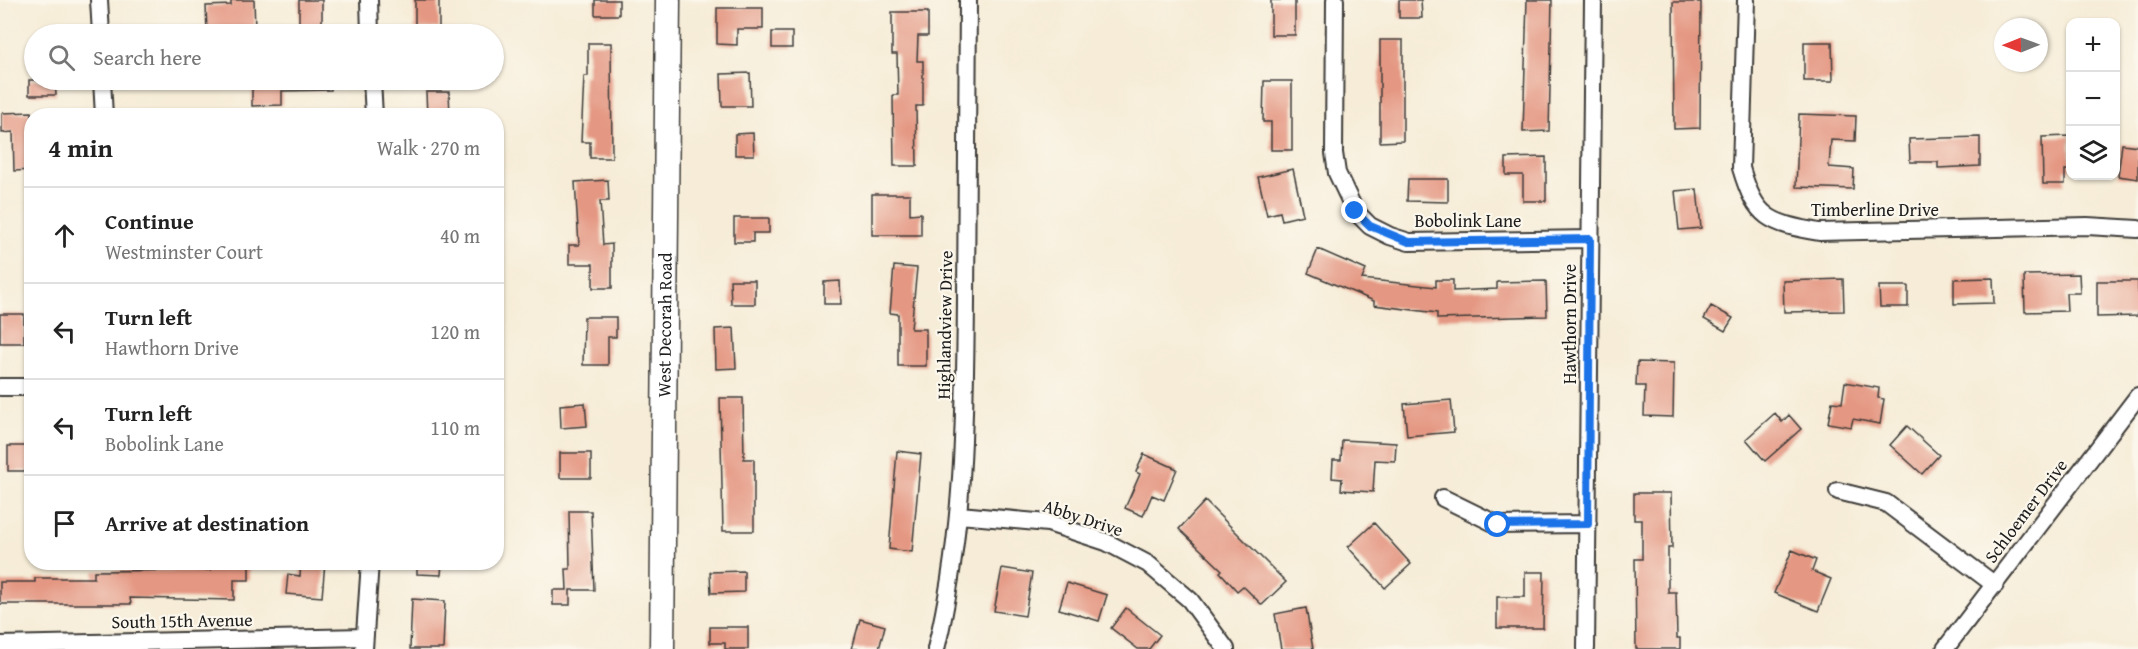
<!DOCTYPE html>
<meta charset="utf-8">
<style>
body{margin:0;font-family:"Gentium Book Plus",serif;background:#f2f2f2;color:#222}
.controls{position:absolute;right:18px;top:18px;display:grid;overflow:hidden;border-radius:12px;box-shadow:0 2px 4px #0004}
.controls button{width:54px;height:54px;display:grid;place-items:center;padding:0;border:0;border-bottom:2px solid #e0e0e0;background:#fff;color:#222;font:30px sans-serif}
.compass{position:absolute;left:1994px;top:18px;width:54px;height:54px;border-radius:50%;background:#fff;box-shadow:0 2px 4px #0004;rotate:269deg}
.stop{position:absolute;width:18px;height:18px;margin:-14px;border:4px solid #1a73e8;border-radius:50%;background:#fff}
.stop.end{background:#1a73e8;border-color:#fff;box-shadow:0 2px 6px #0008}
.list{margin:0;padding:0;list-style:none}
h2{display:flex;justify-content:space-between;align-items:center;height:78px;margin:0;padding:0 24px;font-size:26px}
h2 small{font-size:20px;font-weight:400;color:#767676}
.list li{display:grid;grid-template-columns:39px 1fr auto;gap:18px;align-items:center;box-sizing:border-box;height:96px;padding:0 24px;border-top:2px solid #e0e0e0}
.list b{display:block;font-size:22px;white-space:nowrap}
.list p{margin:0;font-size:20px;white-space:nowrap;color:#767676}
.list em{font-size:20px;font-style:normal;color:#767676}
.icon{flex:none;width:33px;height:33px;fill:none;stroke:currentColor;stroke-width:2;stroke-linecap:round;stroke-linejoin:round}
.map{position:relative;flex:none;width:2138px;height:649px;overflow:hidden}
.search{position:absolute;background:#fff;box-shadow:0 2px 4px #0004;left:24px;top:24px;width:480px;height:66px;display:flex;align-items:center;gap:15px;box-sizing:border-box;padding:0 21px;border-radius:33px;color:#767676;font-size:22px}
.panel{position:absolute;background:#fff;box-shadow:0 2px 4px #0004;left:24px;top:108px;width:480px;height:462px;border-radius:24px}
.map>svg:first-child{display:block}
.building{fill:#e49782}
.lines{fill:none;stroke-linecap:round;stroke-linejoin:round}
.street-casing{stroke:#3d3b38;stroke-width:20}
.secondary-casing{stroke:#3d3b38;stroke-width:27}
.street{stroke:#fff;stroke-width:16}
.secondary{stroke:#fff;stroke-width:24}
.route{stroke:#1a73e8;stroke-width:8}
.labels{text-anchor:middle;stroke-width:4.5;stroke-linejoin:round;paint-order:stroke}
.street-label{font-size:18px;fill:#1c1c1c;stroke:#fbf7ec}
</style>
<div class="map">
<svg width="2138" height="649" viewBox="0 0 2138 649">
<rect width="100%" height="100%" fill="#fbf7ec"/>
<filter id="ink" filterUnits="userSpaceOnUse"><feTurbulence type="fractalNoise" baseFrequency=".0167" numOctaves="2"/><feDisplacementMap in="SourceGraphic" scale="12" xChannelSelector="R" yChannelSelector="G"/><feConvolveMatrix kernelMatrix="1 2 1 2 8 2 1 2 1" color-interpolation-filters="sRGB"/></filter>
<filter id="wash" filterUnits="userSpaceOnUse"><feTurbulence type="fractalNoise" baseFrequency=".008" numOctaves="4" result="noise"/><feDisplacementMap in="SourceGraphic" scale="24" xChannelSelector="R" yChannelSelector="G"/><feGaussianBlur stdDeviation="1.35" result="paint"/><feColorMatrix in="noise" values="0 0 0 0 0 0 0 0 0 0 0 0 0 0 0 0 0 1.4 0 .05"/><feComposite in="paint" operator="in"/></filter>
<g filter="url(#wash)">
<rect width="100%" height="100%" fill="#f6ecd7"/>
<g id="blocks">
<path class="building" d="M 231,0 L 254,0 L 255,29 L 207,31 L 206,6 L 231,5 Z
M 299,0 L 322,0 L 322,31 L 299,31 Z
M 415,0 L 439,0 L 439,28 L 415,29 Z
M 595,0 L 619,0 L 619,15 L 595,15 Z
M 1271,0 L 1295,0 L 1295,35 L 1271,35 Z
M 1399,0 L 1421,0 L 1422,18 L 1399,18 Z
M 1527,0 L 1552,0 L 1549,131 L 1523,132 Z
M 1673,2 L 1701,2 L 1700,128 L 1674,129 Z
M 717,8 L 763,8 L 763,29 L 737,29 L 737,45 L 717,44 Z
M 892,12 L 928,12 L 928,36 L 918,36 L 917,61 L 923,61 L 923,106 L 916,106 L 917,166 L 894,166 L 893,95 L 898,95 L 897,54 L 892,54 Z
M 772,32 L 792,32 L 792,48 L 772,48 Z
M 1380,40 L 1403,40 L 1403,141 L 1380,142 Z
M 1804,42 L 1832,42 L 1833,81 L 1804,81 Z
M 588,43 L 611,43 L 612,158 L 590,158 L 590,142 L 581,142 L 584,76 L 588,76 Z
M 750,73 L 751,106 L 722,106 L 721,74 Z
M 29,80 L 55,80 L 56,95 L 29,95 Z
M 265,80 L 331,80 L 331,90 L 282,91 L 282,105 L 252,106 L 252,87 L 265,87 Z
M 1264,81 L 1292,81 L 1292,150 L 1271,150 L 1271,122 L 1263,122 Z
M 426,92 L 449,92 L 450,116 L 427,116 Z
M 32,112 L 32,170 L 14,171 L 13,132 L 2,133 L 2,113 Z
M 1799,114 L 1856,116 L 1855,141 L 1831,140 L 1829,167 L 1854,169 L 1853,189 L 1796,187 Z
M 753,133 L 754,155 L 735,155 L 735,134 Z
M 2070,136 L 2070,170 L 2065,170 L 2065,184 L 2043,184 L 2042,137 Z
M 1980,137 L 1980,166 L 1938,168 L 1938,162 L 1910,162 L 1909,139 Z
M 2122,144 L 2138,146 L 2138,179 L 2118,176 Z
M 1546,157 L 1546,201 L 1523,201 L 1523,175 L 1506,175 L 1506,158 Z
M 1293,169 L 1303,215 L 1282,220 L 1280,212 L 1267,215 L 1258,177 Z
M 1408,179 L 1448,179 L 1448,202 L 1407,201 Z
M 608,180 L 609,201 L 600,201 L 603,245 L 612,244 L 612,288 L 593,288 L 593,264 L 569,264 L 569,245 L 579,245 L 575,182 Z
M 1697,189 L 1701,228 L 1679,230 L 1675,191 Z
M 872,194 L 910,194 L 910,214 L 921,213 L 921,235 L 872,235 Z
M 734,218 L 769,218 L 769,233 L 753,233 L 753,242 L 734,242 Z
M 1318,249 L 1366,270 L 1362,279 L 1436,287 L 1436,280 L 1453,280 L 1453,291 L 1497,289 L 1497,282 L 1546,281 L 1547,316 L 1437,319 L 1437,313 L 1374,305 L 1374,301 L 1308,273 Z
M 894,266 L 917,268 L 911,329 L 926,329 L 926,366 L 898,366 L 898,314 L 890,313 Z
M 2079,274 L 2080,293 L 2066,293 L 2067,311 L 2025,312 L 2024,275 Z
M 1993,278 L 1994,303 L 1954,304 L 1954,279 Z
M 1843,279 L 1844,311 L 1784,312 L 1783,281 Z
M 730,280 L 755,280 L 755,304 L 731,304 Z
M 840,281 L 841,304 L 824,304 L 824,282 Z
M 2097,281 L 2138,281 L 2138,316 L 2097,317 Z
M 1879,286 L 1908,286 L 1908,307 L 1880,307 Z
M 1711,306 L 1733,318 L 1725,331 L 1704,319 Z
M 0,314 L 24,314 L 24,343 L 0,343 Z
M 584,317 L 616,317 L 616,337 L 608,337 L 608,365 L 583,365 Z
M 734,328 L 736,368 L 716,369 L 715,329 Z
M 1637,362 L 1674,363 L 1673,417 L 1644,416 L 1645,386 L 1636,386 Z
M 1845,382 L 1879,388 L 1878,398 L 1884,399 L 1880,424 L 1853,419 L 1851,427 L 1828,423 L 1832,402 L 1842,403 Z
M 720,398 L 743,398 L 744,459 L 754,459 L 754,531 L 723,531 Z
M 1451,400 L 1454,432 L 1407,436 L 1404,404 Z
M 585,403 L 587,426 L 561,428 L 560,405 Z
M 1775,413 L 1782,422 L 1789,415 L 1801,429 L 1765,461 L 1746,439 Z
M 1907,426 L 1939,455 L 1922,474 L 1890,445 Z
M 1342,440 L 1396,443 L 1395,461 L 1375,460 L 1373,492 L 1341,490 L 1342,479 L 1332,478 L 1333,460 L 1341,460 Z
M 8,446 L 32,446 L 32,471 L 8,471 Z
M 897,451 L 921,454 L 912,552 L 889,549 Z
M 560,453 L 591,453 L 591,478 L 560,478 Z
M 1144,454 L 1177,469 L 1164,500 L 1152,495 L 1143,516 L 1125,508 L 1140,474 L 1136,472 Z
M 1634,493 L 1671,493 L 1672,548 L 1668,548 L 1668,592 L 1676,592 L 1677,638 L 1680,638 L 1680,649 L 1636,649 L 1635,559 L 1642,559 L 1642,520 L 1634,520 Z
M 1205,501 L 1286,582 L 1262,605 L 1243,586 L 1237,591 L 1220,572 L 1222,570 L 1179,529 Z
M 569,511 L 591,511 L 594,590 L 570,590 L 570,605 L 553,605 L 553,590 L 567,590 L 566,569 L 570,569 Z
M 1374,523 L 1411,564 L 1385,588 L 1348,547 Z
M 1792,550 L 1816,560 L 1812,571 L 1831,579 L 1818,611 L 1774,593 Z
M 211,562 L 249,562 L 249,580 L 234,580 L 234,600 L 130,598 L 131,604 L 0,604 L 0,582 L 35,582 L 35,578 L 94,578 L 94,571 L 211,570 Z
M 301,562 L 325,562 L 322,597 L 286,594 L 288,574 L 300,576 Z
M 417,562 L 442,562 L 441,575 L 417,574 Z
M 1002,568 L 1032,573 L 1025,616 L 994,611 Z
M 744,571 L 744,592 L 711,593 L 710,572 Z
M 1525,572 L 1544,572 L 1543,628 L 1497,628 L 1497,597 L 1525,597 Z
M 1067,583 L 1107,595 L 1099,621 L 1059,609 Z
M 412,599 L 445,601 L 443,649 L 410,649 Z
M 1126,608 L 1160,635 L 1149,649 L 1138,649 L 1111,628 Z
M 1306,608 L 1313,649 L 1281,649 L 1275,614 Z
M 860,619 L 885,626 L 879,649 L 852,649 Z
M 710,627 L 748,627 L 748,649 L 725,649 L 725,643 L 710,643 Z"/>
</g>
</g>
<g filter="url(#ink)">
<use href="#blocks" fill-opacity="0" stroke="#3d3b38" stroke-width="1.5"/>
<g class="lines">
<defs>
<path id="street" d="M 99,0 L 101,34
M 369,0 L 370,34
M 1335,0 L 1334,153 L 1337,173 L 1355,211 L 1370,226 L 1390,236 L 1409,242 L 1590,239
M 1746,0 L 1741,168 C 1756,219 1769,223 1819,232 L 2087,226 L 2138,229
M 102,80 L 104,116
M 372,80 L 374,116
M 0,387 L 32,387
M 1838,491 L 1886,503 L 1995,585
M 1443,498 L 1498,525 L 1588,524
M 960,515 L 1048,523 L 1106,542 L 1148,564 L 1190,600 L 1226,649
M 0,645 L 364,637
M 364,649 L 370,562
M 936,649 C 964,535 965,418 966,301 C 966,200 967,100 968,0
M 1586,649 L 1593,0
M 1945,649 L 2138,396"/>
<g id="secondary">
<path id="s1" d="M 662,649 L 668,0"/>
</g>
</defs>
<use href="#street" class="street-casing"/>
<use href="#secondary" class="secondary-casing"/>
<use href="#street" class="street"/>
<use href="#secondary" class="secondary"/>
</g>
</g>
<g class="lines" filter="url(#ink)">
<path class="route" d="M 1355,211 L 1370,226 L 1409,242 L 1590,239 L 1588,524 L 1498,525"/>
</g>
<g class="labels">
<g class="street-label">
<text x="1875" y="216">Timberline Drive</text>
<text x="1468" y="227">Bobolink Lane</text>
<text transform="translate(1570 324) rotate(-90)" y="6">Hawthorn Drive</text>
<text dy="6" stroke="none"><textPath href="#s1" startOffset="324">West Decorah Road</textPath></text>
<text transform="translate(945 325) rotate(-89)" y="6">Highlandview Drive</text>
<text transform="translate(2026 511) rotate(-53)" y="6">Schloemer Drive</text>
<text transform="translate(1083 518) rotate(18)" y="6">Abby Drive</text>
<text transform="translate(182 621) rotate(-1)" y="6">South 15th Avenue</text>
</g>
</g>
</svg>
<div class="controls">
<button>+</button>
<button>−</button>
<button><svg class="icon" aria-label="layers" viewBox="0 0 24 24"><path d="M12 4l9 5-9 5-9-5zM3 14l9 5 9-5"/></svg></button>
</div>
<svg class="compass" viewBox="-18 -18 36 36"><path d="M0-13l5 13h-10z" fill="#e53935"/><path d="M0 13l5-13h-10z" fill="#767676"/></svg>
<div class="stop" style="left:1498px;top:525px"></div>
<div class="stop end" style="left:1355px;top:211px"></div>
<div class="search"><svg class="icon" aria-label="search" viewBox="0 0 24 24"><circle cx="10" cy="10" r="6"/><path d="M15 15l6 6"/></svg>Search here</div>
<section class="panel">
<h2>4 min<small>Walk · 270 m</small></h2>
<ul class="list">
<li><svg class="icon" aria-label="ahead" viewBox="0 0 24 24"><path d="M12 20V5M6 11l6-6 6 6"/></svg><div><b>Continue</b><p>Westminster Court</p></div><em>40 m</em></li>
<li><svg class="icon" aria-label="left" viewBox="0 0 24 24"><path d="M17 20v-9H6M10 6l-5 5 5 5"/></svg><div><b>Turn left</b><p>Hawthorn Drive</p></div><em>120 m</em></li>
<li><svg class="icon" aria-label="left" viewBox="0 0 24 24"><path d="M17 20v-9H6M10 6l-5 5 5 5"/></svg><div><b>Turn left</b><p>Bobolink Lane</p></div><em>110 m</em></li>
<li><svg class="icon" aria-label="arrive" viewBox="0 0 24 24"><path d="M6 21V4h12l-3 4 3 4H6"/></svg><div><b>Arrive at destination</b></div></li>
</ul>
</section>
</div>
